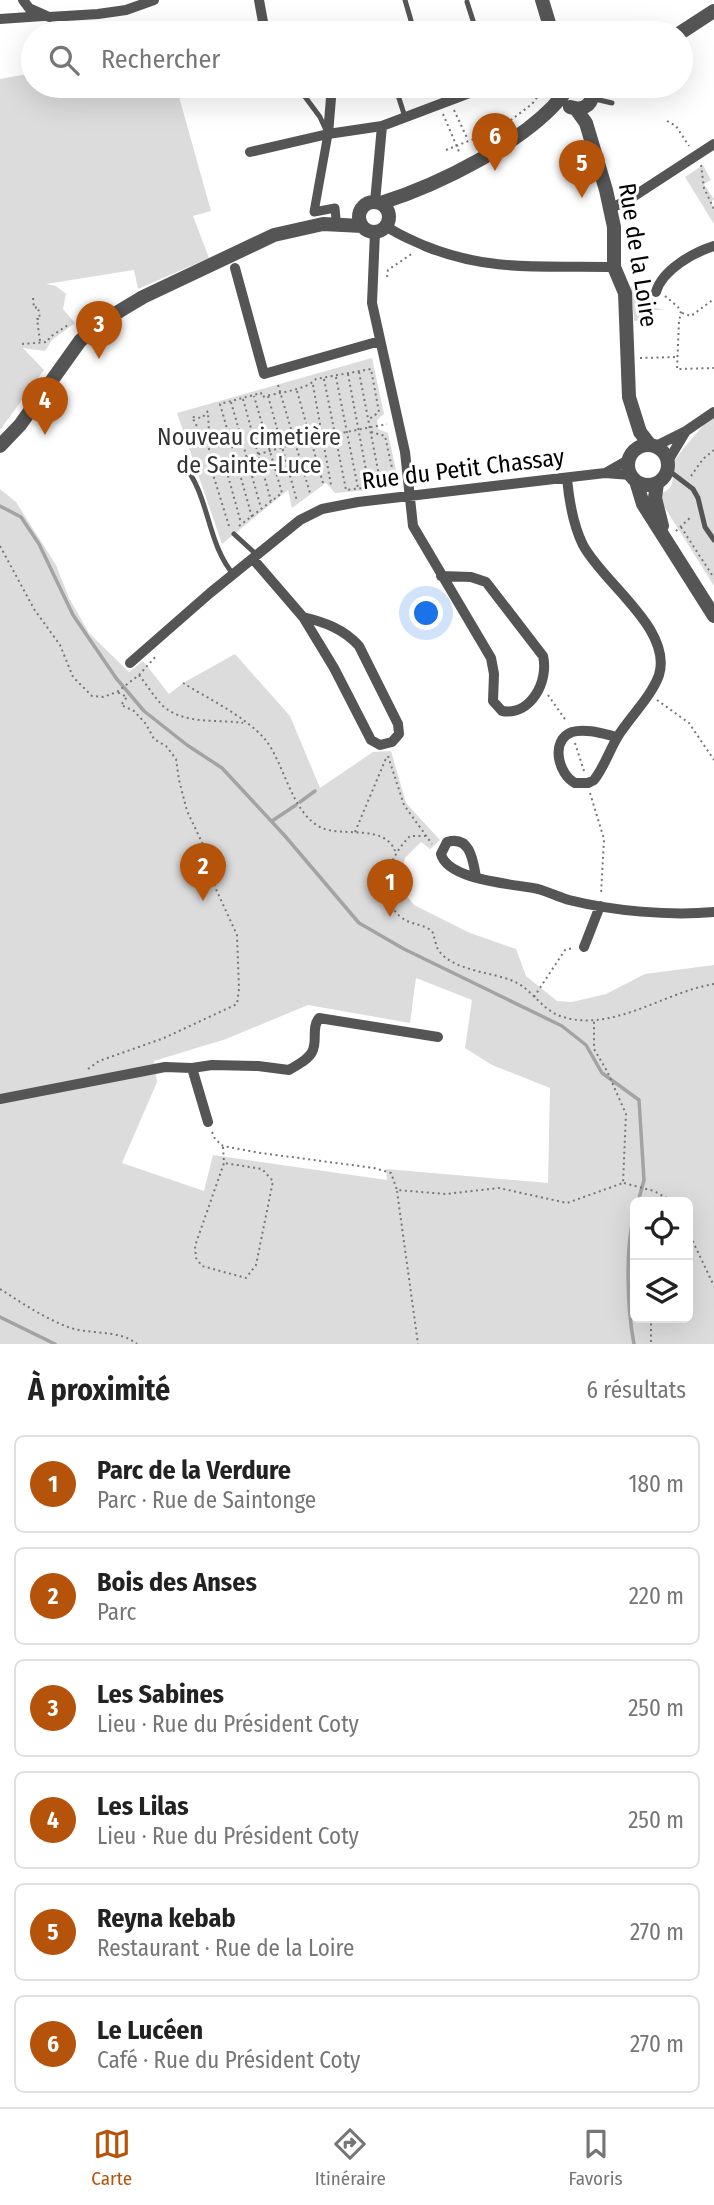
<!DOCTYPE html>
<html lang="fr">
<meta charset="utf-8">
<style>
body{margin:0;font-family:"Fira Sans Condensed",sans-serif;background:#f2f2f2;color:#222}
.controls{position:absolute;right:21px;bottom:21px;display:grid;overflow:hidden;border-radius:10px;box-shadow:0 7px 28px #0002}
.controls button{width:63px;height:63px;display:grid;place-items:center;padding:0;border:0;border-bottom:2px solid #e0e0e0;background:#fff;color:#222;font:35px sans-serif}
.you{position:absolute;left:427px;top:614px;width:24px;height:24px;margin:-18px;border:5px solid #fff;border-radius:50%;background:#1a73e8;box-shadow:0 0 0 10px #1a73e833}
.badge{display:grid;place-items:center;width:46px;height:46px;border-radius:50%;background:#b45309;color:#fff;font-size:23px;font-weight:700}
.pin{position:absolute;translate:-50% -58px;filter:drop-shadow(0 2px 4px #0008)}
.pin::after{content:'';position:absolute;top:37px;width:24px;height:21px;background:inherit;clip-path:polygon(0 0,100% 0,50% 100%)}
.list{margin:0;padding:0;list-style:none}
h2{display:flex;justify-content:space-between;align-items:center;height:91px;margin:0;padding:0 28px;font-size:30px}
h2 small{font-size:23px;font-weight:400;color:#767676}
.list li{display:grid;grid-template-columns:46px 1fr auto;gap:21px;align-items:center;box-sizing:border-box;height:98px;margin:0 14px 14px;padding:0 14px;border:2px solid #e0e0e0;border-radius:10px}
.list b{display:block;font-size:26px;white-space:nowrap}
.list p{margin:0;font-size:23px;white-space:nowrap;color:#767676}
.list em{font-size:23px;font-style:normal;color:#767676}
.icon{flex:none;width:38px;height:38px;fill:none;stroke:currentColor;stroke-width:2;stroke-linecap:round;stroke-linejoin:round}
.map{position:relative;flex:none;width:714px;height:1344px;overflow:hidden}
.search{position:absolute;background:#fff;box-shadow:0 7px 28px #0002;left:21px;right:21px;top:21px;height:77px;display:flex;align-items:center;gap:18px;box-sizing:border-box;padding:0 24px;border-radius:38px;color:#767676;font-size:26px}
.sheet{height:763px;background:#fff}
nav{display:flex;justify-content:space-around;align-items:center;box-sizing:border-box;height:98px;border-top:2px solid #e0e0e0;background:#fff;font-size:19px;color:#767676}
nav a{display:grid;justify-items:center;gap:4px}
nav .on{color:#b45309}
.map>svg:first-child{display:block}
.green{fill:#dcdcdc;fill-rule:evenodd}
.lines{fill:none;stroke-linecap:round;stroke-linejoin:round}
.stream{stroke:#a3a3a3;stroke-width:3.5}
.path{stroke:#777;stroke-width:2;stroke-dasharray:2 3.5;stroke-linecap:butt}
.service{stroke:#555;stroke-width:5}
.pedestrian{stroke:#555;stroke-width:9}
.minor{stroke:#555;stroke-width:10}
.tertiary{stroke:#555;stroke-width:14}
.labels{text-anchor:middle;stroke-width:6;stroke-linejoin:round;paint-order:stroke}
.street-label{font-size:24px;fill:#000;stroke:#fff}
.park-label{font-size:24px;fill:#333;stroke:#fff}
</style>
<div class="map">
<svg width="714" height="1344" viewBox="0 0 714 1344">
<rect width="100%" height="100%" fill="#fff"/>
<path class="green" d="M 33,73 L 33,86 L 176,86 L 211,211 L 193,216 L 209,258 L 138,289 L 134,270 L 46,284 L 56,286 L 66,294 L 63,309 L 75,323 L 52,340 L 45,351 L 23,348 L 44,370 L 0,430 L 0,79 Z
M 703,165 L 711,180 L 704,184 L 714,199 L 711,202 L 714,208 L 714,224 L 685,177 Z
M 652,277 L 640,288 L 640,293 L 647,306 L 664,310 L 641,310 L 640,321 L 634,321 L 631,287 Z
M 372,358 L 384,414 L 377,420 L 378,429 L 388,433 L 398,480 L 389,488 L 335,493 L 326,483 L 292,508 L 288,490 L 222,544 L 177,413 Z
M 714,417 L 714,586 L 662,503 L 662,493 C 677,487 671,477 673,464 C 675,457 702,427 709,419 Z
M 0,489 L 16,502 L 56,565 L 69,598 L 89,633 L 129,672 L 143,661 L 169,694 L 183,683 L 235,654 L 290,716 L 320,788 L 373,752 L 391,751 L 406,803 L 440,840 L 430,849 L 421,842 L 405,858 L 402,874 L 404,892 L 414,905 L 470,933 L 516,949 L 526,976 L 557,1001 L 572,1002 L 606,994 L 645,974 L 714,965 L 714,1344 L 0,1344 ZM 416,978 L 472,1000 L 465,1048 L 492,1065 L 550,1088 L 548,1183 L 386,1169 L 387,1180 L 213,1155 L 204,1191 L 122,1163 L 157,1082 L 154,1061 L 226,1039 L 308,1005 L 410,1023 ZM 635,1202 L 688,1202 L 688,1318 L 635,1318 Z"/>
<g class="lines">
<path class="stream" d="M 0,506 L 21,517 L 39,544 L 73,615 L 116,678 L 144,711 L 187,745 L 222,768 L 285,836 L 359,923 L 404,949 L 562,1026 L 586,1045 L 602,1073 L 639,1100 L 644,1180 L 638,1202
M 300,802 L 315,791
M 272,821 L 296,805
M 0,1317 L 55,1344
M 634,1344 C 627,1308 625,1246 635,1211"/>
<path class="path" d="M 632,86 L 632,90
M 454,110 L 468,140
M 443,114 L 460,154
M 667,121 L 676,126 L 689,146
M 446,150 L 499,129 L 532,104 L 539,95 L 542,86
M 701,165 L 704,188 L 714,209
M 387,277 L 388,270 L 413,253
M 635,284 L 649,278
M 665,296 L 678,307 L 681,313 L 679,321 L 677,369 L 714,368
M 33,298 L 34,308 L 38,307 L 40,319 L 37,319 L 40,341
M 682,313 L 691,316 L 714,299
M 22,344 L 47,342 L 50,337 L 68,325
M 640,358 L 676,357
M 359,372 L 381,486
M 348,374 L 369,486
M 336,377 L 358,488
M 324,379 L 346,490 L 388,485 L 394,477 L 385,436 L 371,432
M 278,385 L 310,493
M 313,385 L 331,485
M 297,391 L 323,483
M 268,396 L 297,501
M 243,399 L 271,501
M 231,402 L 261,508
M 208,411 L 202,418 L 192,417 L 201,434 L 206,439 L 214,466
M 207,439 L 209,432 L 208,413
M 225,465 L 241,523
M 691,476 L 703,459 L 714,450
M 252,517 L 220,404 L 261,393 L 262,397 C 276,393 307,390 316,379 L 371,369 L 379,412 L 368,420
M 229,526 L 211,468 L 311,439 L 387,424
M 239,526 L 282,493 L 254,396
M 681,527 L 714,578
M 676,531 L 692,516
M 0,546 L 34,609 L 60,645 L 73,677 L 92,696 L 103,697 L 117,692 L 139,675 L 157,655
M 139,675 C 147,685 154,697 163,706 C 184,725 218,719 243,723
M 183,683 C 209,699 244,716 264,738 C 285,763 291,814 322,828 C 343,837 385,824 395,851
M 548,695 L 567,722
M 657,700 L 689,723 L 714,760
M 575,743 L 584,771
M 388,756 L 404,805 L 432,844
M 590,793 L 604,839 L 601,894
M 355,832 L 387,756
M 426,836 L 410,836 C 389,857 373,895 402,918 C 412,925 423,924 432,931 C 435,937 435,945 439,951 C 454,971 492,972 513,981 C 531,988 541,1009 560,1016 C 611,1034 664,992 714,984
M 534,997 L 565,950 L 573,948
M 88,1069 L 99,1061 L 164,1038 L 237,1004 L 239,989 L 237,935 L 215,887 L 208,855 L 187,811 L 179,780 L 176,759 L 166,746 L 154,739 L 146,724 L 134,711 L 121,705 L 127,697 L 117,692
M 212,1132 L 215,1139 L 223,1146 L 261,1153 L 374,1168 L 391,1173 L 397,1190 L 446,1194 L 499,1188 L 567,1203 L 623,1183 L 626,1114 L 607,1071 L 594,1049 L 594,1021
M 223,1147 L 224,1163 L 195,1246 L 196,1258 L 202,1266 L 246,1278 L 256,1265 L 273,1181 L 262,1169 L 224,1163
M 624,1183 L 654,1191 L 674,1202
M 397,1191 L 418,1344
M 688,1231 L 714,1286
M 0,1289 C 22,1303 44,1318 68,1327 C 89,1335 119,1329 137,1344
M 651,1318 L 651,1344"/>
<path class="service" d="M 467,2 L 477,33
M 383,33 L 412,24 L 405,0
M 297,86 L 320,117 L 325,128
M 395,86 L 405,117
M 595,99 L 612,103
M 182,463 C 210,494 206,543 234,575
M 668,470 L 693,489 L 698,498 L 705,527 L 714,540
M 234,534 L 258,556"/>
<path class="pedestrian" d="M 328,134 L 314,212 L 335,208 L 336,219"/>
<path class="minor" d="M 23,0 L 29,8 L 49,17 L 98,14 L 126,10 L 154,0
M 259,0 L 265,33
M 0,19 L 43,16
M 328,134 L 332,86
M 250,152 L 328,134 L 382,126 L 488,86
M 375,202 L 382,126
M 610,208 L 625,202 L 714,144
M 386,226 C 398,235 412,240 425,246 C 491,273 546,265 614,267
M 375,232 L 372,303 L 405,452 L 413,526 L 491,658 L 494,674 L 493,701 L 502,711 C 531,716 549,681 543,656 L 486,582 L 471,577 L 441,576
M 235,268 L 264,374 L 380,341
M 656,292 C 662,270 694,252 714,246
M 656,446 L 686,431 L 714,412
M 668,461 L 686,431
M 607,472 L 628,460
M 567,478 C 569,500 573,525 583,545 C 603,583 673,629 659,675 C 652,695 632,715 620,733 C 610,748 605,766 594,780 L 588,783 L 575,783 C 558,774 550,740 572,732 C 586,728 604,734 617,737
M 253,559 L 303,617 L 334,668 L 371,740 L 380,745 L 392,742 L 399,734 L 398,724 L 359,646 C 344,629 324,622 303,617
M 130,663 L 210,593 L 300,520 L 322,509 L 358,502 L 605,473 L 631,475
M 476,877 C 473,860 470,835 447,842 L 441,854 C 448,881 516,884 538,889 C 549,892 559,897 569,900 C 613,911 669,916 714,912
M 584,947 L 600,906
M 192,1068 L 208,1122
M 0,1099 L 165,1067 L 192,1068 L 212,1065 L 258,1066 L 289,1070 C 297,1065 308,1060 312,1052 C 318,1041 311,1028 319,1018 L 438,1037"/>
<path class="tertiary" d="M 542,0 L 552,33
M 680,33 L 714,11
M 570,107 C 582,111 591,106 593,94 L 590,86
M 576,109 L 586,123 L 606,190 L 614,227 L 614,267 L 625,293 L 629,397 L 640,432 L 650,445
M359 217a15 15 0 1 1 30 0a15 15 0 1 1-30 0Z
M 381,203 C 438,185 526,142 563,95
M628 465a20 20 0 1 1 40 0a20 20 0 1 1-40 0Z
M 0,446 L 20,425 L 80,341 C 98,323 121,310 143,297 L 274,235 L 323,224 L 362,226
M 636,481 L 643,504 L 714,616
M 657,483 L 655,498 L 662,526"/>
</g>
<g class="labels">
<g class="street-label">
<text transform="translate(638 255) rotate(81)" y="8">Rue de la Loire</text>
<text transform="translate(463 469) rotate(-7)" y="8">Rue du Petit Chassay</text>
</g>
<g class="park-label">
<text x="249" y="445">Nouveau cimetière<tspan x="249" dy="28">de Sainte-Luce</tspan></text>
</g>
</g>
</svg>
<div class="controls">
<button><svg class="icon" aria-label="locate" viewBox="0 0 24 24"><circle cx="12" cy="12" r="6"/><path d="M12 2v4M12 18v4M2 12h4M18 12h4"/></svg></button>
<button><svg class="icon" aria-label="layers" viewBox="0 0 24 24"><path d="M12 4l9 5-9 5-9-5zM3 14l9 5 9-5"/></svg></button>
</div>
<div class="you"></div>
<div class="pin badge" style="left:390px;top:917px">1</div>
<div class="pin badge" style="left:203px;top:901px">2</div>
<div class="pin badge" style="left:99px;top:359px">3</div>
<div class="pin badge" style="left:45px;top:435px">4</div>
<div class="pin badge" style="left:582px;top:198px">5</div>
<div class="pin badge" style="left:495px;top:171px">6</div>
<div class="search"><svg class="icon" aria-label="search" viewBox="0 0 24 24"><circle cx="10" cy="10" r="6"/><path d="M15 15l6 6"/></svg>Rechercher</div>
</div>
<section class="sheet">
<h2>À proximité<small>6 résultats</small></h2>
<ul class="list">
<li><span class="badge">1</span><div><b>Parc de la Verdure</b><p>Parc · Rue de Saintonge</p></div><em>180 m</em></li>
<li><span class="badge">2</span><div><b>Bois des Anses</b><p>Parc</p></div><em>220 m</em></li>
<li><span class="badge">3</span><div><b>Les Sabines</b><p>Lieu · Rue du Président Coty</p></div><em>250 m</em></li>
<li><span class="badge">4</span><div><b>Les Lilas</b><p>Lieu · Rue du Président Coty</p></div><em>250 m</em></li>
<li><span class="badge">5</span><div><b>Reyna kebab</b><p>Restaurant · Rue de la Loire</p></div><em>270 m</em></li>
<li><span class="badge">6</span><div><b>Le Lucéen</b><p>Café · Rue du Président Coty</p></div><em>270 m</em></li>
</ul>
</section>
<nav>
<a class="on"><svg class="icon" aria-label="map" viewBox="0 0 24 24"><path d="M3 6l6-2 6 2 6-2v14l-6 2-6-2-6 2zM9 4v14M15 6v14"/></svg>Carte</a>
<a><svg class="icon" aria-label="directions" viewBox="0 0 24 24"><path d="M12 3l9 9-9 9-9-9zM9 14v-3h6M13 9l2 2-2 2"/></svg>Itinéraire</a>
<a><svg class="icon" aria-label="saved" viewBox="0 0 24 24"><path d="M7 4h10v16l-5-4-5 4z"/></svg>Favoris</a>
</nav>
